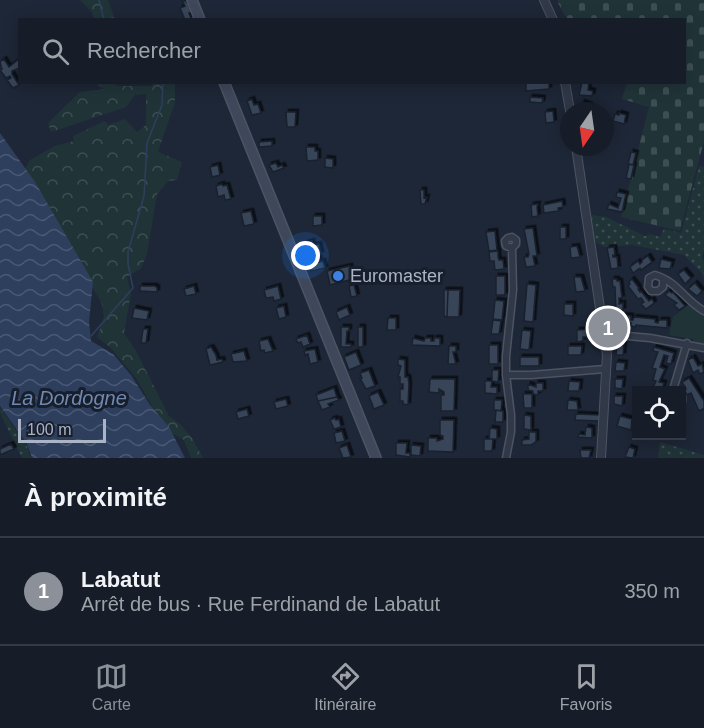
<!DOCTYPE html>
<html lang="fr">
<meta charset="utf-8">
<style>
body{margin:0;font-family:Helvetica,sans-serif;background:#1f2631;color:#f1f3f6}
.controls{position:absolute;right:18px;bottom:18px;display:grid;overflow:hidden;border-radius:0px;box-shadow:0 3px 15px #0003}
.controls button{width:54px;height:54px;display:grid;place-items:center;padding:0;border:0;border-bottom:2px solid #353b46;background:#161d29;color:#f1f3f6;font:30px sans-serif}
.compass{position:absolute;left:560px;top:102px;width:54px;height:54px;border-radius:50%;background:#161d29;box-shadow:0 3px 15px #0003;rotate:193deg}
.scale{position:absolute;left:18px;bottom:15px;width:88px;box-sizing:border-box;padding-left:6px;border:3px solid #abb4c5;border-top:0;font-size:16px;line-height:21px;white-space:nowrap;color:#abb4c5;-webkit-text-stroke:4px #171e2c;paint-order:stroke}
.you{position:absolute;left:306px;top:256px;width:21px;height:21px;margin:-15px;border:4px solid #fff;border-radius:50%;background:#1a73e8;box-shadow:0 0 0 9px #1a73e833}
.badge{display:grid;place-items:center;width:39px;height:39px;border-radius:50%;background:#8c9099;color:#fff;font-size:20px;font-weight:700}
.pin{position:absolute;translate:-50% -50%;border:3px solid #fff;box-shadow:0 2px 6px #0006}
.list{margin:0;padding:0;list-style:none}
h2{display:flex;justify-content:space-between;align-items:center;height:78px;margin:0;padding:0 24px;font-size:26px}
h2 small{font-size:20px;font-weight:400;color:#9ea2a8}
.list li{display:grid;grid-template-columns:39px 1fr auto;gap:18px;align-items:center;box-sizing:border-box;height:108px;padding:0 24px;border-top:2px solid #353b46}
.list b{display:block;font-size:22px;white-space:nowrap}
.list p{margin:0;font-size:20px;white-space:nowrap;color:#9ea2a8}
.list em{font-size:20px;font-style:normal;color:#9ea2a8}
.icon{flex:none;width:33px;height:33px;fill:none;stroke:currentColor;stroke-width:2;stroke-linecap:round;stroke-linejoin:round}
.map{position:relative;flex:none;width:704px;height:458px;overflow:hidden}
.search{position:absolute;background:#161d29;box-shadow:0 3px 15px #0003;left:18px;right:18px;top:18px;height:66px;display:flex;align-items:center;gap:15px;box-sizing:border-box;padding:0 21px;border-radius:0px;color:#9ea2a8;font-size:22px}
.sheet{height:186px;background:#161d29}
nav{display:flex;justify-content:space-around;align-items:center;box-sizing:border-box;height:84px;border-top:2px solid #353b46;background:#161d29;font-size:16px;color:#9ea2a8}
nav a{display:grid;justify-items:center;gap:3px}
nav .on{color:#8c9099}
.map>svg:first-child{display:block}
.grass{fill:url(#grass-dots)}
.forest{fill:url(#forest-crowns)}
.cemetery{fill:url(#cemetery-stones)}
.park{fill:#203438}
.water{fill:url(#water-waves)}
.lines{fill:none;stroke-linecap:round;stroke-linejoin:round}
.stream{stroke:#2e3f5e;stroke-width:1.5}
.building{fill:#394558;stroke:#19202e;stroke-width:1.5;filter:url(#shadow)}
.minor-casing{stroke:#4c5463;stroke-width:9}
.tertiary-casing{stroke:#4c5463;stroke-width:10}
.secondary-casing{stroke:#4c5463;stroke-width:12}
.minor{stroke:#313948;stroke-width:6}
.tertiary{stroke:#313948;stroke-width:8}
.secondary{stroke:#3f485b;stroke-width:9}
.shop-dot{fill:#3f7fe0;stroke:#171e2c;stroke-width:2}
.labels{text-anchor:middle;stroke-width:6;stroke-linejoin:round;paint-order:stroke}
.poi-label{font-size:18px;fill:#abb4c5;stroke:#171e2c;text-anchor:start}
.water-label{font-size:20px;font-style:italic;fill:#7188b0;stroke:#171e2c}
</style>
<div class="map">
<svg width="704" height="458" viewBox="0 0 704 458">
<defs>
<pattern id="grass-dots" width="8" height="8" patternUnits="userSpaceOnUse" patternTransform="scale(1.5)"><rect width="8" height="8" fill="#203438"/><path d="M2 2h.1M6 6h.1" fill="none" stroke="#3e4f53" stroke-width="1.8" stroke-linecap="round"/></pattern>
<pattern id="forest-crowns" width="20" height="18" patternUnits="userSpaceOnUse" patternTransform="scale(1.5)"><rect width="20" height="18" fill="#203438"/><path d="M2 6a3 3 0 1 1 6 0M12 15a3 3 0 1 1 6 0" fill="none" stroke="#3e4f53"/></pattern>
<pattern id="cemetery-stones" width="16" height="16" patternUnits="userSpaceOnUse" patternTransform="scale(1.5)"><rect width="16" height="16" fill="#203438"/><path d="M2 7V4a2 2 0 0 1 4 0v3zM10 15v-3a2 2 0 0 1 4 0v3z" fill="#3e4f53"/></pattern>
<pattern id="water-waves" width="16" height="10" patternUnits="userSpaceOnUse" patternTransform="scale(1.5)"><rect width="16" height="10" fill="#2e3f5e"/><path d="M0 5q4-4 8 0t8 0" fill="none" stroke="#4a5874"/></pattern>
<filter id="shadow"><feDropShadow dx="2.5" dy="-2.5" stdDeviation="0" flood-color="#0009"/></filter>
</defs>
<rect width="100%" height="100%" fill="#1e2737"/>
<path class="grass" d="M 699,166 L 704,167 L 704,250 L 702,257 L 704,262 L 704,280 L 701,272 L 684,255 L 632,245 L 604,247 L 594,241 L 591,219 L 592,215 L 606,217 L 645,236 L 650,234 L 660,237 L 664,229 L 681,233 Z
M 0,408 L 26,444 L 31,458 L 22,458 L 0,413 Z
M 660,442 L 704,455 L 704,458 L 658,458 Z"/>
<path class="forest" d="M 80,0 L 108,0 L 115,19 L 94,19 L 92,12 Z
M 95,83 L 111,83 L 118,86 L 152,86 L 153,83 L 175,83 L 175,102 L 158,152 L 182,162 L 177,180 L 168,181 L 157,194 L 147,254 L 141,268 L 127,277 L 131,293 L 124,333 L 136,351 L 169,416 L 180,424 L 192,438 L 203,458 L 191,458 L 184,440 L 165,429 L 136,378 L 110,347 L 97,337 L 104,317 L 102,304 L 25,169 L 30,160 L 55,146 L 74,141 L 73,136 L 105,121 L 108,125 L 125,119 L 137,132 L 146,125 L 146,94 L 135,95 L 126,107 L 51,132 L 48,123 L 80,92 L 105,89 Z"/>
<path class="cemetery" d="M 558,0 L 704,0 L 704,141 L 680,231 L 621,217 L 649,107 L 622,99 L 627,83 L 684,82 L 684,20 L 567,19 L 558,3 Z"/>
<path class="park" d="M 690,304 L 704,313 L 704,345 L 694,342 L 693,339 L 669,335 L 673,317 Z"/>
<path class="water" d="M 0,133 L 35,182 L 93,282 L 89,322 L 91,341 L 113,354 L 131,375 L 150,405 L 169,427 L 185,458 L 32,458 L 27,444 L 0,406 Z"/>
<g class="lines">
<path class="stream" d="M 99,0 L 104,20
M 91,336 L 133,288 L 128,264 L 128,252 L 144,196 L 147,143 L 162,105 L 163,82"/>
</g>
<path class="building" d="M 182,0 L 184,0 L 188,4 L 191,12 L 189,13 L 191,18 L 185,20 L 180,8 L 185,6 Z
M 20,58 L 20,68 L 12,71 L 12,74 L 19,85 L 13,88 L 7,80 L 11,78 L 10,76 L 6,78 L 0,70 L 2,69 L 0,62 L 4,59 L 9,67 Z
M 526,82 L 549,82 L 549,89 L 526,91 Z
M 582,82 L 589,84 L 588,90 L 593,91 L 592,96 L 579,95 Z
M 530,97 L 543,98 L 542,103 L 530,102 Z
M 252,99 L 254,105 L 258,104 L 261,113 L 252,115 L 247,101 Z
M 582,102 L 590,105 L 588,111 L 580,111 Z
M 553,111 L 554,122 L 546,123 L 545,112 Z
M 286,112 L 296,112 L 295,127 L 287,127 Z
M 619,113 L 626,115 L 624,124 L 613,121 L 615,114 L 619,115 Z
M 272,141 L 272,146 L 259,147 L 259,142 Z
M 306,147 L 315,147 L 315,151 L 318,151 L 318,160 L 307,161 Z
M 631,152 L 636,153 L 633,165 L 628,164 Z
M 325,158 L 333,159 L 333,168 L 325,167 Z
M 276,163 L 278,167 L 282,165 L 284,168 L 273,172 L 269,165 Z
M 629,164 L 634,165 L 631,179 L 626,178 Z
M 218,165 L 220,175 L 212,177 L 210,167 Z
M 222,184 L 223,186 L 227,185 L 231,199 L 225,200 L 224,195 L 218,197 L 216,186 Z
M 420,190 L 424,190 L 424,198 L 427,197 L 425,204 L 421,204 Z
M 617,192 L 626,194 L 622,212 L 607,209 L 609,204 L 618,208 L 621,198 L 616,197 Z
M 562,201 L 563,207 L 558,208 L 559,211 L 544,213 L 543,205 Z
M 538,204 L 537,207 L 538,216 L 532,217 L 531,205 Z
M 251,211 L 254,224 L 244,226 L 241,213 Z
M 313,216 L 322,216 L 322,225 L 313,226 Z
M 560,227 L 566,227 L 566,239 L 560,239 Z
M 533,228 L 537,256 L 533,256 L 535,266 L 526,267 L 524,257 L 528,257 L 529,254 L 524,229 Z
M 495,231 L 497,250 L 489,251 L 486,232 Z
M 312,241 L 313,245 L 319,244 L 321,254 L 313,254 L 314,259 L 319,258 L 320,262 L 309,264 L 305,243 Z
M 577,246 L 580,257 L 571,258 L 570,247 Z
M 614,247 L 615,255 L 613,255 L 613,257 L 617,257 L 618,268 L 611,269 L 607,248 Z
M 498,251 L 498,257 L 499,260 L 503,260 L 504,269 L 495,270 L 494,261 L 490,261 L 489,252 Z
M 648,256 L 652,262 L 641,270 L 640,268 L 633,273 L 630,267 L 638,261 L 640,264 L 642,262 L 642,260 Z
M 661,259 L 672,262 L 670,269 L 659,268 Z
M 323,261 L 325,268 L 311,271 L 309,264 Z
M 350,266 L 353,279 L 330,285 L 327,271 Z
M 684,270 L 691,278 L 685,284 L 678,274 Z
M 496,276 L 505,276 L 505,295 L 496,295 Z
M 574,277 L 581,277 L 585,291 L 576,292 Z
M 612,279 L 617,279 L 617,281 L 620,281 L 622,298 L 619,298 L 619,304 L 623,303 L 623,310 L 616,311 L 615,287 L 613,287 Z
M 632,279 L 639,288 L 638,289 L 640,292 L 641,291 L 649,301 L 652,299 L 654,303 L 646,309 L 641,304 L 644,302 L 641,298 L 638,299 L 628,286 L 630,284 L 629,282 Z
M 695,283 L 702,291 L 697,296 L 688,289 Z
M 527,284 L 536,285 L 533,322 L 524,321 Z
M 354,285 L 357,296 L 351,297 L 349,286 Z
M 140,286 L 155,286 L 157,288 L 157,292 L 140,291 Z
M 194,286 L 196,294 L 186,296 L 184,289 Z
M 278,286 L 281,299 L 274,301 L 273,297 L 266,298 L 264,290 Z
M 444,290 L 448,290 L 447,317 L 444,316 Z
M 448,290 L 460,290 L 459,317 L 447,317 Z
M 669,291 L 672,293 L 673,292 L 685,306 L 679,310 L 674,305 L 677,303 L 665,295 Z
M 495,300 L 504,301 L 502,320 L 493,319 Z
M 564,304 L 573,304 L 573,316 L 564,315 Z
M 284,306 L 286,317 L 279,319 L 276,308 Z
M 347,307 L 350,315 L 339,320 L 336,312 Z
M 134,308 L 149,311 L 147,320 L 132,318 Z
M 623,315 L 631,316 L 631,320 L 633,320 L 634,317 L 655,319 L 655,322 L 658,323 L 659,320 L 667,320 L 667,328 L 636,325 L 635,327 L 631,326 L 631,323 L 623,322 Z
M 388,318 L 396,318 L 396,330 L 387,330 Z
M 493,320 L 501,321 L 499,334 L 491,334 Z
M 341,327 L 349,327 L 349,331 L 347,331 L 346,344 L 351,344 L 351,347 L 341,347 Z
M 358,327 L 363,327 L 363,347 L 358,347 Z
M 143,329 L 148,329 L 146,343 L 141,343 Z
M 596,329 L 597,337 L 583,337 L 583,341 L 577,342 L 577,330 Z
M 522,330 L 531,331 L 529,350 L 520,349 Z
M 307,335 L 310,344 L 303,347 L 301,342 L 298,343 L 296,339 Z
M 413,338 L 424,341 L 425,338 L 431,338 L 431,341 L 434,341 L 434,338 L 440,338 L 440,346 L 412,345 Z
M 268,339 L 273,351 L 265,353 L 264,350 L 261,351 L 259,341 Z
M 489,345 L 498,345 L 498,364 L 489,364 Z
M 617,345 L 624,345 L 623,355 L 616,355 Z
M 449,346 L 456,346 L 456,352 L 453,352 L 456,364 L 448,364 Z
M 568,346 L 582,346 L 581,355 L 568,355 Z
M 211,347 L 216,355 L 217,360 L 222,359 L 223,362 L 210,365 L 206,349 Z
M 654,347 L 674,353 L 671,364 L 666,363 L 668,356 L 664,355 L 660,367 L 665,369 L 659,382 L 664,383 L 662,389 L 666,390 L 652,390 L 656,381 L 653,380 L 656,369 L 652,368 L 658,352 L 653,351 Z
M 315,349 L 318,362 L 310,364 L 308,354 L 305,355 L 304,351 Z
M 244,351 L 247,361 L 233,362 L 231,354 Z
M 356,352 L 361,365 L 349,370 L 344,357 Z
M 520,357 L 539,357 L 539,366 L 520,366 Z
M 693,357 L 698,366 L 702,364 L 704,372 L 700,374 L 698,370 L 693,373 L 688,360 Z
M 398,359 L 405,360 L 405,377 L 408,377 L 409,384 L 408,405 L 403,404 L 403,401 L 400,401 L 400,389 L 403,389 L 403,384 L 400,384 L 400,377 L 398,377 L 401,366 L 398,365 Z
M 616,362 L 625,363 L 624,371 L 615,371 Z
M 369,370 L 375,386 L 366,389 L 360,378 L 362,378 L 360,373 Z
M 492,370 L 499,370 L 498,382 L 492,381 Z
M 689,378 L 704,401 L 704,410 L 703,409 L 699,411 L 691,393 L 687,395 L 684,390 L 686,389 L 682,382 Z
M 430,379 L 455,379 L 454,411 L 441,411 L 441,395 L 444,395 L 444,392 L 439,389 L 439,393 L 429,392 Z
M 615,379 L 623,379 L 622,389 L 615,388 Z
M 485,381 L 492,381 L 491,387 L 497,387 L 497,394 L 485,393 Z
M 569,381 L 580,382 L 579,391 L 568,391 Z
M 536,383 L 543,383 L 543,391 L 538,391 L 538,395 L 533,394 L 533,391 L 528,390 L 528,384 L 536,387 Z
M 334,388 L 337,397 L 318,401 L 316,395 Z
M 378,392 L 384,405 L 374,409 L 369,396 Z
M 523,394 L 532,394 L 532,408 L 524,408 Z
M 614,396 L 623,396 L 622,406 L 614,404 Z
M 337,397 L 339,400 L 328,404 L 330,407 L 322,410 L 318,401 Z
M 286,399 L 288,406 L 276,409 L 274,402 Z
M 494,400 L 502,400 L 501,411 L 494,410 Z
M 568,400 L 577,401 L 578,410 L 567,410 Z
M 247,409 L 249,416 L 238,419 L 236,412 Z
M 496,410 L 503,411 L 503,422 L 495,422 Z
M 576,414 L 600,415 L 600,421 L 575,420 Z
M 524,415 L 531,416 L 531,430 L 524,429 Z
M 620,416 L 632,419 L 631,430 L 617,426 Z
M 335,418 L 336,420 L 339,419 L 341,427 L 334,429 L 330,420 Z
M 440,420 L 454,420 L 453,452 L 428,451 L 428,438 L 437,438 L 437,441 L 443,439 L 443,436 L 440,435 Z
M 586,427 L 592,428 L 592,438 L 578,437 L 579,434 L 585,435 Z
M 490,428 L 497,429 L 497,439 L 489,439 Z
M 342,431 L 345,441 L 336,443 L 334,433 Z
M 529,432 L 536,432 L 536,442 L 531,445 L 522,445 L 522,440 L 529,439 Z
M 484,439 L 493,439 L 492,451 L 484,451 Z
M 396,443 L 407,443 L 406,453 L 410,453 L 410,457 L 396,455 Z
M 11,444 L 14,449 L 0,455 L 0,449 Z
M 347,445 L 351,457 L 343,458 L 339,448 Z
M 411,445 L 421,446 L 420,456 L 411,455 Z
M 629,447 L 635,449 L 633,458 L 625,457 Z
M 580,450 L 591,450 L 589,458 L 581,458 Z"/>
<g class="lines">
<defs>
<path id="minor" d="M 663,280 L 663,287 L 658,291 L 651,291 L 648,287 L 649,278 L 655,275 C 678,282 684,300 704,311
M 605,334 L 650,338 L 704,348
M 506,375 L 531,375 L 605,369
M 673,390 L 687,343
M 682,396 L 682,402
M 506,458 L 511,432 L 511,415 L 506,375 L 506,356 L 513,290 L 512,248 L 516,244 L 516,240 L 512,237 L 508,238 L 505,241 L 506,246 L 512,248"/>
<path id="tertiary" d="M 544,0 L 553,20
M 565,82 L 570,111
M 576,147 L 607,355 L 601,458"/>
<path id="secondary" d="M 192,0 L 200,20
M 224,82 L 376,458"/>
</defs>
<use href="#minor" class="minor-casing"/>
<use href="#tertiary" class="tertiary-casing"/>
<use href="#secondary" class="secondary-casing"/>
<use href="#minor" class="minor"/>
<use href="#tertiary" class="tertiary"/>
<use href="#secondary" class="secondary"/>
</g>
<circle class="shop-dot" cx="338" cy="276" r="6"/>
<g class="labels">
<g class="poi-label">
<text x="350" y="282">Euromaster</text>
</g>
<g class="water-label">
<text x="69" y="405">La Dordogne</text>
</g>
</g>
</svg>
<div class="controls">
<button><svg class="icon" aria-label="locate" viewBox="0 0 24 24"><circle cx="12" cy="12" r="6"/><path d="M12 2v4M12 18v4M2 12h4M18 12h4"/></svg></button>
</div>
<svg class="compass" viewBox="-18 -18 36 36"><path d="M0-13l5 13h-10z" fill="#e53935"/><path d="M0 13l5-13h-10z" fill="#9ea2a8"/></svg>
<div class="scale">100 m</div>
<div class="you"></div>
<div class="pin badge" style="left:608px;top:328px">1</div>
<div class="search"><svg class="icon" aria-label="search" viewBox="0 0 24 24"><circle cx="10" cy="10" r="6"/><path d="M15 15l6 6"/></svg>Rechercher</div>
</div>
<section class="sheet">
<h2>À proximité<small></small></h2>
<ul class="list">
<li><span class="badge">1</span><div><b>Labatut</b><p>Arrêt de bus · Rue Ferdinand de Labatut</p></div><em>350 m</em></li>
</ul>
</section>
<nav>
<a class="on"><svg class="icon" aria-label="map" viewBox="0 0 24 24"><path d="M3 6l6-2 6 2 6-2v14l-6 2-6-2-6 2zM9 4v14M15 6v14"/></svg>Carte</a>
<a><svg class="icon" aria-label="directions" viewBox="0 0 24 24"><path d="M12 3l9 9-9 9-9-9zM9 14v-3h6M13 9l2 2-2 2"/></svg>Itinéraire</a>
<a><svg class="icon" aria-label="saved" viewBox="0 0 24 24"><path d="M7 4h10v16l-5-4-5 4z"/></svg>Favoris</a>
</nav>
